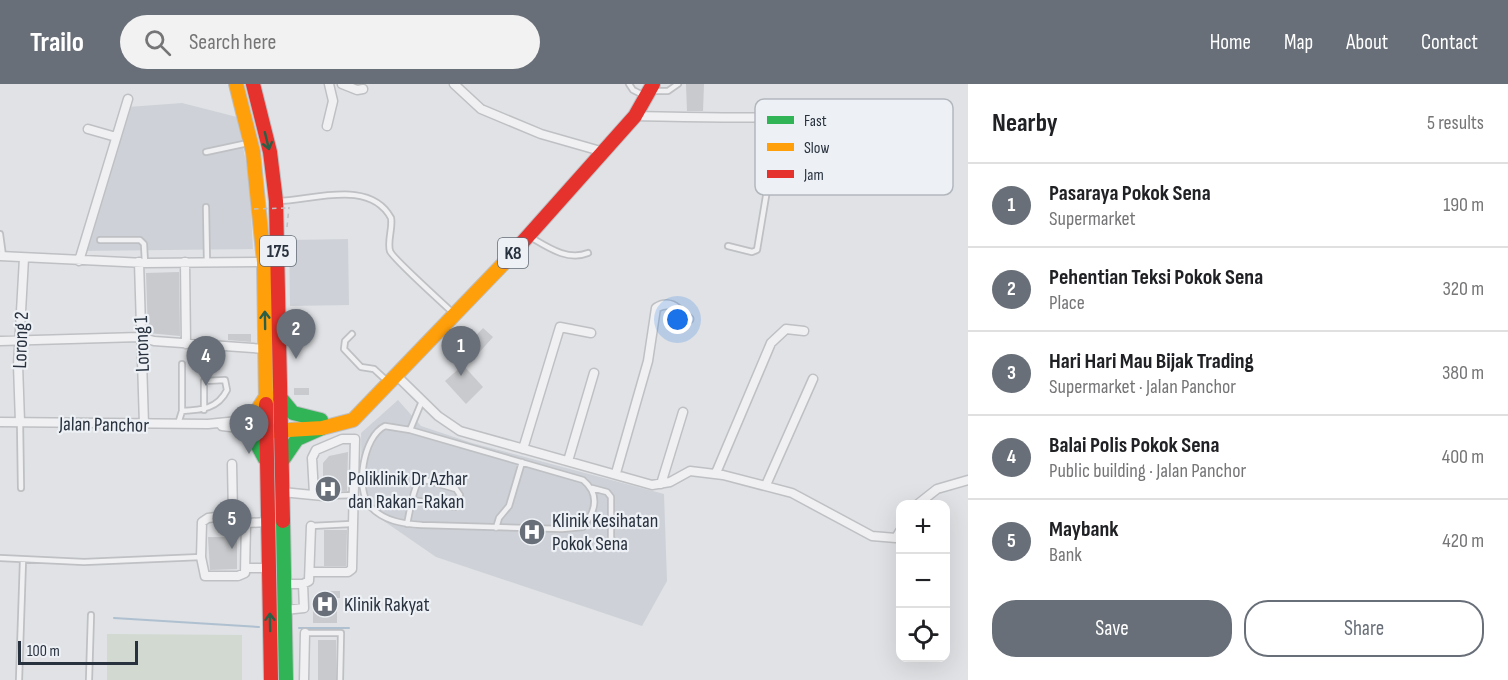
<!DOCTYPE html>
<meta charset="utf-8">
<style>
body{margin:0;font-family:"Sofia Sans Condensed",sans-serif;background:#f2f2f2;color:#202124}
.controls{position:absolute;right:18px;bottom:18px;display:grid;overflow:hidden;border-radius:12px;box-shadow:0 6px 24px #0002}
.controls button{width:54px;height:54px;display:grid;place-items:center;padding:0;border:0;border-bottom:2px solid #e0e0e0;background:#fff;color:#202124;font:30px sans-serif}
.scale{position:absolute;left:18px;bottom:15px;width:120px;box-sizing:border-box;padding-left:6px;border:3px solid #28313e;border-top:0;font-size:16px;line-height:21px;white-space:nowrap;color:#28313e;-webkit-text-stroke:4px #edf1f5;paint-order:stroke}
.you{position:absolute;left:678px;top:236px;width:21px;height:21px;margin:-15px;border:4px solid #fff;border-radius:50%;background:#1a73e8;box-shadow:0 0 0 9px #1a73e833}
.badge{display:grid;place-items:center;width:39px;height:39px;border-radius:50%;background:#686f78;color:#fff;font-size:20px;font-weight:700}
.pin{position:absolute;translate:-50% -50px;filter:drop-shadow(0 2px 3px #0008)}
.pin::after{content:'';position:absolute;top:32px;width:21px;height:18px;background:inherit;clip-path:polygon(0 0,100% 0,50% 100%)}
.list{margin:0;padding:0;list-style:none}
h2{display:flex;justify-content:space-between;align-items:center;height:78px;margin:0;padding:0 24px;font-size:26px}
h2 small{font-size:20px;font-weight:400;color:#757577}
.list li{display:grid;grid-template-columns:39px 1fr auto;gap:18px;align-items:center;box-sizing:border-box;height:84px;padding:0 24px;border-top:2px solid #e0e0e0}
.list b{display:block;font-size:22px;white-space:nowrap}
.list p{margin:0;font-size:20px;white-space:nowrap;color:#757577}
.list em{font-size:20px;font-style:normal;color:#757577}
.actions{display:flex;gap:12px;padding:18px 24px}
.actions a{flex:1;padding:14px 0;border:2px solid #686f78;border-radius:24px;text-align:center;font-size:21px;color:#686f78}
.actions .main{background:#686f78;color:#fff}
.icon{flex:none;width:33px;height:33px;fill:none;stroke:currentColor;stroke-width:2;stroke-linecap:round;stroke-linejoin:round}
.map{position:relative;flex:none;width:968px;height:596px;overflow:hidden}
header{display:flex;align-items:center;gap:36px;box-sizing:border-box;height:84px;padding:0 30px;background:#686f78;color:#fff}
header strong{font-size:28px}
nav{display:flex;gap:33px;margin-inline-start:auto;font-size:21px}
.search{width:420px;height:54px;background:#f2f2f2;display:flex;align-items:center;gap:15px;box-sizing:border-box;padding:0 21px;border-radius:33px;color:#757577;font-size:22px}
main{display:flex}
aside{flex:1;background:#fff}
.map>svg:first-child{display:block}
.built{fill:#ced2d8}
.green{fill:#d1d9d0}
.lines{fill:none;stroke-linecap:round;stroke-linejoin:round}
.stream{stroke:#afc0d0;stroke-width:2}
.building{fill:#c8cacd}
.lane-casing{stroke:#bec0c3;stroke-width:8}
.street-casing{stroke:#bec0c3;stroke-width:11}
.fast-casing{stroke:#bdbfc3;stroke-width:16}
.slow-casing{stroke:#bdbfc3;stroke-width:16}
.jam-casing{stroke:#bdbfc3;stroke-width:16}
.path{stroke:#bec1c4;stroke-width:1.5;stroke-dasharray:4.5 4.5;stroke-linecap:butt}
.lane{stroke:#f0f0f2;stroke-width:4.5}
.street{stroke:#f0f0f2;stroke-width:8}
.fast{stroke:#30b455;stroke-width:14}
.slow{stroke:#ff9f0a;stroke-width:14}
.jam{stroke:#e5322d;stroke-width:14}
.path-bridge{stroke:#bec1c4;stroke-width:1.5;stroke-dasharray:4.5 4.5;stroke-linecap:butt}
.oneway{stroke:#2b5f46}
.labels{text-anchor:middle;stroke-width:4.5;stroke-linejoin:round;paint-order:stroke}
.shield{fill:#edf1f5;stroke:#636b75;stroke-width:1.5}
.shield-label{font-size:18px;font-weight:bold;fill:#28313e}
.street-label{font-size:20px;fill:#28313e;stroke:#edf1f5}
.poi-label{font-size:20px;fill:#28313e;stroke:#edf1f5;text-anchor:start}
.key{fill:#edf1f5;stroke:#b2b7be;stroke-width:1.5}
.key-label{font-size:16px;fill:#28313e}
</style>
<header>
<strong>Trailo</strong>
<div class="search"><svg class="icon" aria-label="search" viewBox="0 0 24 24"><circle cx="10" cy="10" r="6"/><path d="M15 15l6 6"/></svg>Search here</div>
<nav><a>Home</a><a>Map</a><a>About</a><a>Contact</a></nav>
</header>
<main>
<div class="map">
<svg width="968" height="596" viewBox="0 0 968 596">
<rect width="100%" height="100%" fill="#e0e2e5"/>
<path class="built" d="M 182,19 L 237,33 L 249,93 L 253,165 L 80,167 L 128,23 Z
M 348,155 L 349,221 L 290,222 L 289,156 Z
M 398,316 L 421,342 L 472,359 L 664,410 L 667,497 L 642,542 L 436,473 L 362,422 L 361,349 Z"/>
<path class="green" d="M 107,550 L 242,551 L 242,596 L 107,596 Z"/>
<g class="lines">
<path class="stream" d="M 114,534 L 259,543
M 299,544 L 349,544"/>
</g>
<path class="building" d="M 686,0 L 704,0 L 703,27 L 687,27 Z
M 179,188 L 180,252 L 148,249 L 146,189 Z
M 483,244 L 493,253 L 477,271 L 474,268 L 472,271 L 467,267 L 469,264 L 466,262 Z
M 228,250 L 251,250 L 251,258 L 228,256 Z
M 463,281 L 483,303 L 466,320 L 445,297 Z
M 294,304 L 309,304 L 309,311 L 294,311 Z
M 348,368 L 347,407 L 323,406 L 323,379 L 329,372 Z
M 324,446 L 347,446 L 346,482 L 324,482 Z
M 208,453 L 237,453 L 237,485 L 210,486 Z
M 320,507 L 340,507 L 340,514 L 337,514 L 337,539 L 313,539 L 313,513 Z
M 318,556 L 336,556 L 336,596 L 318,596 Z"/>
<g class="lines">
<defs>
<path id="lane" d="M 629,0 L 633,6 L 645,12
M 653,7 L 668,7 L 678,0
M 206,68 L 248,59
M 278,117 C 314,116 370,95 391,134 C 393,144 387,157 390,167 C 392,174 444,220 454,230
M 206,123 L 207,178
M 0,150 L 3,172
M 532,154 C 549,164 568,177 588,169
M 100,156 L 140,156 L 144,160 L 145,179
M 728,162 L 752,168 L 757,166 L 771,82 L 772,34
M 352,250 L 345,257 L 344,265 L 361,283 L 374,285 L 387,297
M 182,280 L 182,327
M 20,338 L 21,404
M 178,340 L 182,327 C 201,326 218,325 227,306 L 225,296 L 204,297 L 204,326
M 410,346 L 385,342 C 363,352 355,406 370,422 C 383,437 403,440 422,441 L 562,445 L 583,443 C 596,427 600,410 583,396 L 410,346 L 422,317
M 592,404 L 607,408 L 611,413 L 611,462
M 323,412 L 355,411
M 407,440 C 410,427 412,410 418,398 L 425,396 L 456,405 L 460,411 L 455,423 L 413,416
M 311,442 L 351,440
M 496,444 L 499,434 L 509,422 L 522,378
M 0,474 L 84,478 L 201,473
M 305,549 L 341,549 L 340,596
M 19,596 L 23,476
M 89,596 L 91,531"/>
<path id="street" d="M 342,0 L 357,6 L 363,5
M 454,0 L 481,25 L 541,50 L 604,68
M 635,32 C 696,33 760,35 821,31 C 839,30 859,18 875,32 L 875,47 L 868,73
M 327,42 L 333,17 L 329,0
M 88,45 L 116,53
M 0,172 L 145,179 L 264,178
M 79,177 L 128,15
M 139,178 L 144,341
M 185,178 L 186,260
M 0,257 L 140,253 L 154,257 L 265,265
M 396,291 L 438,332 L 460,347 L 652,401 L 670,398 L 690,387 L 723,391 L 792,409 L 872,452 L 896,454 L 900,447
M 0,338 L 208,340 L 248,336
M 20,338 L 18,281 L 24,174
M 222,342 L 266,347
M 523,365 L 560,243 L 591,249
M 568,377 L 594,289
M 232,380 L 233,431
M 616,389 L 648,277 L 656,224 C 670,215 678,225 689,235
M 716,389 L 771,259 L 786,245 L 804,247
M 661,400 L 683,328
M 766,401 L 813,295
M 282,408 L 323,412
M 918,420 L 937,405 L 968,396
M 233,431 L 242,433 L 246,439 L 245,489 L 238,492 L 205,492 L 201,473 L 202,438 L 208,434 Z
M 246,439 L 268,438
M 247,484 L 269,484
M 311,488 L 348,488 L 352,485 L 355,355 L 342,355 L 316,366 L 312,374 L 314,410
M 284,500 L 303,500 L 309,497 L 311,442
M 285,526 L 304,524 L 303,500
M 304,596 L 305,549"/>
<path id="fast" d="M 279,312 L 293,329 L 321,336
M 245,345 L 253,353 L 265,375
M 282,377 L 297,355 L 322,344
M 283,437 L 286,596"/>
<path id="slow" d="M 236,0 L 253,68 L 264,178 L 266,320
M 244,337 L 256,328 L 267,311
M 272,347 L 322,344 L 353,336 L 505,178"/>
<path id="jam" d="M 253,0 L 270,68 L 276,117 L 283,437
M 505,178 L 635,32 L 653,0
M 266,320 L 271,596"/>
</defs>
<use href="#lane" class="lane-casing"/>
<use href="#street" class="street-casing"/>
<use href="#fast" class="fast-casing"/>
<use href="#slow" class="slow-casing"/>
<use href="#jam" class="jam-casing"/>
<path class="path" d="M 287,143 L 289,123"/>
<use href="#lane" class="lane"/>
<use href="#street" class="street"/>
<use href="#fast" class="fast"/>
<use href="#slow" class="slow"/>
<use href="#jam" class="jam"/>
<path class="path-bridge" d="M 254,125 L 286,124"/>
</g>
<defs><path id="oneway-shaft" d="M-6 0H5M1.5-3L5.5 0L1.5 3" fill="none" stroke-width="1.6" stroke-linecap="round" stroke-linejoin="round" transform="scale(1.5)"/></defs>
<g class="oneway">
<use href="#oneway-shaft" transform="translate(267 57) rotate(76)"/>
<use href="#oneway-shaft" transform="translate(265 236) rotate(-91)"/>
<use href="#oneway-shaft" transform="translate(270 538) rotate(-91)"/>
</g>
<defs>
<symbol id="hospital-disc" viewBox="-11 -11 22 22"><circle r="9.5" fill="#686f78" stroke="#edf1f5"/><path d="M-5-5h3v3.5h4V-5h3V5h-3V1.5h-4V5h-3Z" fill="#fff"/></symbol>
</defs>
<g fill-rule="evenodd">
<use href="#hospital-disc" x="313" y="390" width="30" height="30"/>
<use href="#hospital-disc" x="517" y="433" width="30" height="30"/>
<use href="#hospital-disc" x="310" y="505" width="30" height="30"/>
</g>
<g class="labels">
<g class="shield">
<rect x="260" y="152" width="36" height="30" rx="4.5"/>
<rect x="498" y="154" width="30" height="30" rx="4.5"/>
</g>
<g class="shield-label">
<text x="278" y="173">175</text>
<text x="513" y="175">K8</text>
</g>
<g class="street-label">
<text transform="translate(20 256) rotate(-88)" y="7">Lorong 2</text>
<text transform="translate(141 260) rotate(-92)" y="7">Lorong 1</text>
<text transform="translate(104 340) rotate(1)" y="7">Jalan Panchor</text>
</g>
<g class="poi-label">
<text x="348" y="401">Poliklinik Dr Azhar<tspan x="348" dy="23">dan Rakan-Rakan</tspan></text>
<text x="552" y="443">Klinik Kesihatan<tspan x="552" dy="23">Pokok Sena</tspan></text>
<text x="344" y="527">Klinik Rakyat</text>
</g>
</g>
<rect x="755" y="15" width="198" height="96" rx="9" class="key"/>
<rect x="767" y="32" width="27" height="8" fill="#30b455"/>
<rect x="767" y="59" width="27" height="8" fill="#ff9f0a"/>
<rect x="767" y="86" width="27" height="8" fill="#e5322d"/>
<g class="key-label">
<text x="804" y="42">Fast</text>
<text x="804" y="69">Slow</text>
<text x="804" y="96">Jam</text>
</g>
</svg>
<div class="controls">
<button>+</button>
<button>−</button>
<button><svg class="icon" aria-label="locate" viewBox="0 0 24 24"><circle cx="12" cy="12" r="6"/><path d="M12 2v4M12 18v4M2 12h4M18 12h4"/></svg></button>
</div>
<div class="scale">100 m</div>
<div class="you"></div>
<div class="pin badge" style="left:461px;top:292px">1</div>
<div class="pin badge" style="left:296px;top:275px">2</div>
<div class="pin badge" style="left:249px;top:370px">3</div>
<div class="pin badge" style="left:206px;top:302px">4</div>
<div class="pin badge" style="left:232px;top:465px">5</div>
</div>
<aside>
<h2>Nearby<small>5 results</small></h2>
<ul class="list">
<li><span class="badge">1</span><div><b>Pasaraya Pokok Sena</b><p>Supermarket</p></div><em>190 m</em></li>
<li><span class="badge">2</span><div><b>Pehentian Teksi Pokok Sena</b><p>Place</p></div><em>320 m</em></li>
<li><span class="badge">3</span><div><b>Hari Hari Mau Bijak Trading</b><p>Supermarket · Jalan Panchor</p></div><em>380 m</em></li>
<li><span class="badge">4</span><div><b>Balai Polis Pokok Sena</b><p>Public building · Jalan Panchor</p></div><em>400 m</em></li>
<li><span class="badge">5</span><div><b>Maybank</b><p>Bank</p></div><em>420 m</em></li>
</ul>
<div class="actions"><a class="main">Save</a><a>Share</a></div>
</aside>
</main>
